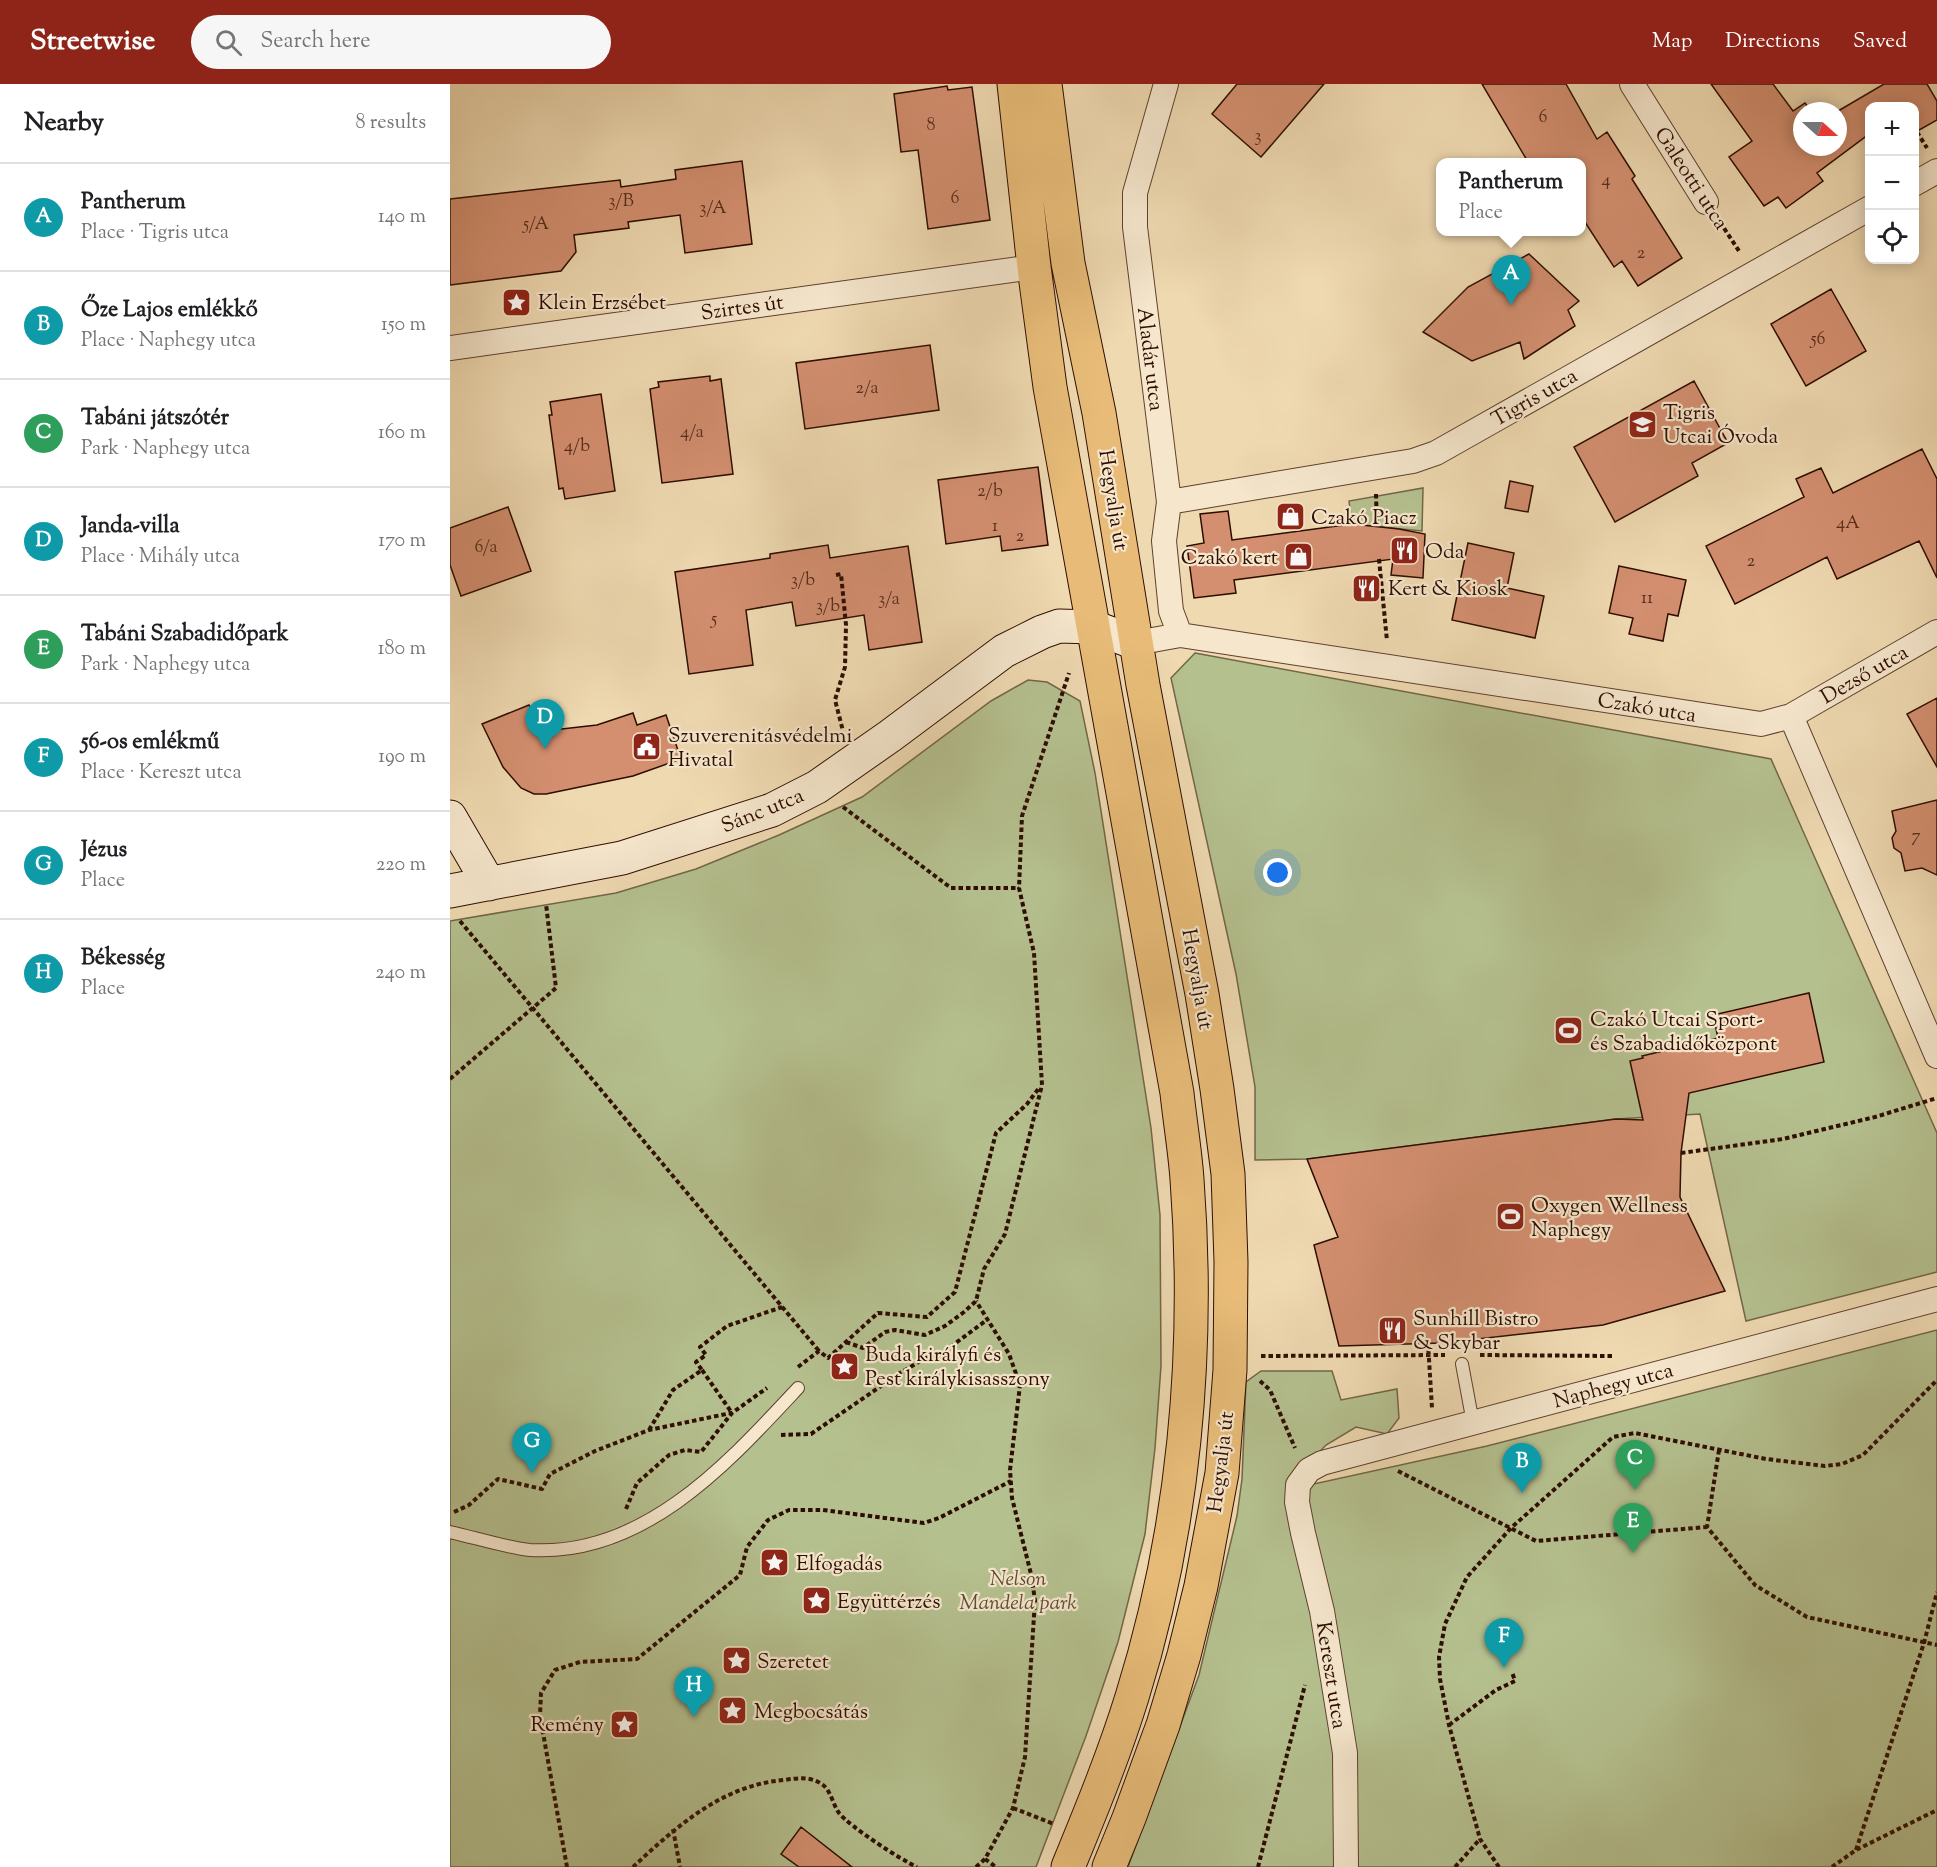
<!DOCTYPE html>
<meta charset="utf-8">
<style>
body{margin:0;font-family:"Sorts Mill Goudy",serif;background:#f6f6f6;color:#202124}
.controls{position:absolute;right:18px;top:18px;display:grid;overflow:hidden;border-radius:12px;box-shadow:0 3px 15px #0003}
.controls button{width:54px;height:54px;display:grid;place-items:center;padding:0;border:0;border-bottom:2px solid #e0e0e0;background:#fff;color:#202124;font:30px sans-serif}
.compass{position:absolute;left:1343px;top:18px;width:54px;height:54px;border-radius:50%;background:#fff;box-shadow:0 3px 15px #0003;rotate:111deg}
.you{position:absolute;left:828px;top:789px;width:21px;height:21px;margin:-15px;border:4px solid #fff;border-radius:50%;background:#1a73e8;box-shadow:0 0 0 9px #1a73e833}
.badge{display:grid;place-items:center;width:39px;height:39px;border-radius:50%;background:#8f2418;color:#fff;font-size:20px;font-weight:700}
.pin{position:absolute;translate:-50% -50px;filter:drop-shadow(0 2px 3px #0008)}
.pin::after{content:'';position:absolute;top:32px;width:21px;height:18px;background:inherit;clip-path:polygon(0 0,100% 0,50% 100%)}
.popup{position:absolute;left:986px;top:74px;width:150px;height:78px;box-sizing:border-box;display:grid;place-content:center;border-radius:12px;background:#fff;filter:drop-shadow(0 2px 4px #0005);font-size:20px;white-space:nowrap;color:#757577}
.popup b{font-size:22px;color:#202124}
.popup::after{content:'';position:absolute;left:50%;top:100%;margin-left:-12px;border:12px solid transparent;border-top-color:#fff}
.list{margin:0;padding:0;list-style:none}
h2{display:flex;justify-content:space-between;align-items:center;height:78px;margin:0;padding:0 24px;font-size:26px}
h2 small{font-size:20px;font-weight:400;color:#757577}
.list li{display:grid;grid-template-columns:39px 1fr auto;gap:18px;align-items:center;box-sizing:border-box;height:108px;padding:0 24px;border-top:2px solid #e0e0e0}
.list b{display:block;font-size:22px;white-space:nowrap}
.list p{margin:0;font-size:20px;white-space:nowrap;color:#757577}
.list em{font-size:20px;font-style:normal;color:#757577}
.icon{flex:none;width:33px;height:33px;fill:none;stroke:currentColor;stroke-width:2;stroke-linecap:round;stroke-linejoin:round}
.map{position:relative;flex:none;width:1487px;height:1783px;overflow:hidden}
header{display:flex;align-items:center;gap:36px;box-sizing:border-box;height:84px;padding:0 30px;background:#8f2418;color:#fff}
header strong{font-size:28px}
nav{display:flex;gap:33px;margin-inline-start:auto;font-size:21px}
.search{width:420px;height:54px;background:#f6f6f6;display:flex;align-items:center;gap:15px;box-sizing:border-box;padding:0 21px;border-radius:33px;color:#757577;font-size:22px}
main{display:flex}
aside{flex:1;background:#fff}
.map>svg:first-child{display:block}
.green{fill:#b5c08f;stroke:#726648;stroke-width:1.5}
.building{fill:#d38f70;stroke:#2e0d01;stroke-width:1.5}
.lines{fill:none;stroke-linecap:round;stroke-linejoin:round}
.lane-casing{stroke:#5e402d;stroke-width:14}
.street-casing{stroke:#5e402d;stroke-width:26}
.secondary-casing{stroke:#2e0d01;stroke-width:35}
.primary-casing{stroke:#2e0d01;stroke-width:35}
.path{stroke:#2e0d01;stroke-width:4;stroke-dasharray:4.5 3;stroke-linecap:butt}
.lane{stroke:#f5e6cc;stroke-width:12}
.street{stroke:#f5e6cc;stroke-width:24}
.secondary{stroke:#f5e6cc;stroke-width:33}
.primary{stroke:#e8bc78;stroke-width:33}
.labels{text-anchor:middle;stroke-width:4.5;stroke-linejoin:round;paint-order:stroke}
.number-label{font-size:18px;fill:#572e1d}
.street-label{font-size:21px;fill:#2e0d01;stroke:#f5e6cc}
.poi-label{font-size:21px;fill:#2e0d01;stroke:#f5e6cc;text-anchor:start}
.park-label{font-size:21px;font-style:italic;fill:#5d4c33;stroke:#f5e6cc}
</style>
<header>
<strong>Streetwise</strong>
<div class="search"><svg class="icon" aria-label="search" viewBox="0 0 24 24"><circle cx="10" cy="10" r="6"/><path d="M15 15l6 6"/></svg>Search here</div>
<nav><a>Map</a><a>Directions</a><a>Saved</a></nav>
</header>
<main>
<aside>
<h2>Nearby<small>8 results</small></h2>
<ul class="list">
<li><span class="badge" style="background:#0f9aa8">A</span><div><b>Pantherum</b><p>Place · Tigris utca</p></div><em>140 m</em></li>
<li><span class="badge" style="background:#0f9aa8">B</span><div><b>Őze Lajos emlékkő</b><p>Place · Naphegy utca</p></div><em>150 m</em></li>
<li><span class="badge" style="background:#2e9e5b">C</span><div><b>Tabáni játszótér</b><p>Park · Naphegy utca</p></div><em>160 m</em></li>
<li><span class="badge" style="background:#0f9aa8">D</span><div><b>Janda-villa</b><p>Place · Mihály utca</p></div><em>170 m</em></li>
<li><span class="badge" style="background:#2e9e5b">E</span><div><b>Tabáni Szabadidőpark</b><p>Park · Naphegy utca</p></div><em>180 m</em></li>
<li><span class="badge" style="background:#0f9aa8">F</span><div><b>56-os emlékmű</b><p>Place · Kereszt utca</p></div><em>190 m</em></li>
<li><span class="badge" style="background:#0f9aa8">G</span><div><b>Jézus</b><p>Place</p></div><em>220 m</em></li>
<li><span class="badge" style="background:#0f9aa8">H</span><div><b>Békesség</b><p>Place</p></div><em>240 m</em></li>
</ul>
</aside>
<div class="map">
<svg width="1487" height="1783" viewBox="0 0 1487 1783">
<rect width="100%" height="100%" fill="#efd9b1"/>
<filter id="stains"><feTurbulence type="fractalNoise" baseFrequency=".00333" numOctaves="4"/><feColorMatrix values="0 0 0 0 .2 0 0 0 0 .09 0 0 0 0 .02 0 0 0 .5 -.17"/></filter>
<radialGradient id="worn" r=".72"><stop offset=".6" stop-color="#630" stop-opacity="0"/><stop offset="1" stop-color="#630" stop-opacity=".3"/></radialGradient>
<path class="green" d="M 973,404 L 972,447 L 902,440 L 899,417 Z
M 745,569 L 1321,675 L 1487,1049 L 1487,1188 L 1296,1237 L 1250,1030 L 1166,1035 L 857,1075 L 805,1076 L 805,1003 L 786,890 L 721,594 Z
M 578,596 L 597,598 L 630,617 L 645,689 L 701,1044 L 710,1131 L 711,1282 L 705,1364 L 695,1450 L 668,1558 L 636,1652 L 586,1783 L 0,1783 L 0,837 L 166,809 L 246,785 L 329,751 L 412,713 L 541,617 Z
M 1487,1246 L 1487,1783 L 678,1783 L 749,1591 L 787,1432 L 792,1395 L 796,1298 L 811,1287 L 882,1287 L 891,1316 L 947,1305 L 949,1334 L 937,1350 L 906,1343 L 876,1361 L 850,1388 L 864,1400 L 1037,1362 Z"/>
<path class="building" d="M 787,0 L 874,0 L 811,73 L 762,30 Z
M 1032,0 L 1116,0 L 1147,55 L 1157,48 L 1185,92 L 1182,95 L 1232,174 L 1188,202 L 1172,177 L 1164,183 L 1131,132 L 1131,78 L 1078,78 Z
M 1261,0 L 1323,0 L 1343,27 L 1355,19 L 1361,27 L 1352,27 L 1352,63 L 1388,63 L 1388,27 L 1434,0 L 1477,0 L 1487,17 L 1487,36 L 1464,49 L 1464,22 L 1419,22 L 1419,50 L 1367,89 L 1373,97 L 1336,124 L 1328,113 L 1314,122 L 1279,73 L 1302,57 Z
M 497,2 L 498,6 L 522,3 L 540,136 L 478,145 L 468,66 L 451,68 L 444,10 Z
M 292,77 L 302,160 L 235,169 L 230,131 L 178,138 L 179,144 L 124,151 L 126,168 L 111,187 L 0,201 L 0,115 L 170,96 L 171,103 L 226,95 L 225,86 Z
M 1079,170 L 1129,217 L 1118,226 L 1125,242 L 1074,275 L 1070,258 L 1022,277 L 973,248 L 1018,203 Z
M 1381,205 L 1416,267 L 1356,302 L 1321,240 Z
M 480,261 L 489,326 L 355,345 L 346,279 Z
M 260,292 L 260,297 L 271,295 L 283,390 L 212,399 L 200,305 L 209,303 L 208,298 Z
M 1244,297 L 1278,359 L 1242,379 L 1248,392 L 1165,438 L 1124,363 Z
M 151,310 L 165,407 L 115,415 L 113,404 L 109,405 L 99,331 L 102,331 L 100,318 Z
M 1472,365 L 1487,395 L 1487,494 L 1469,457 L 1387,495 L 1377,473 L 1285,520 L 1256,462 L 1354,413 L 1346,395 L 1371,384 L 1383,409 Z
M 588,383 L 598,461 L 552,467 L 550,452 L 496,460 L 488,396 Z
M 1060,397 L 1083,402 L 1078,428 L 1055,424 Z
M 58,423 L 81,487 L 11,512 L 0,481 L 0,444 Z
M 778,427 L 782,456 L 902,440 L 949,445 L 975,450 L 973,494 L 941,491 L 943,475 L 784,496 L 786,509 L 744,514 L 737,462 L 754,459 L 750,430 Z
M 1018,459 L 1064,469 L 1057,504 L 1094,512 L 1085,554 L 1002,536 Z
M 378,461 L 380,474 L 458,462 L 472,558 L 419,566 L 414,531 L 346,542 L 342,518 L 296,526 L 303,581 L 239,590 L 225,488 L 320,474 L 320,470 Z
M 1169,482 L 1236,496 L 1228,532 L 1218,530 L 1213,557 L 1179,550 L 1183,534 L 1159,529 Z
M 1487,614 L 1487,683 L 1457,630 Z
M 79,621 L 94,647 L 147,641 L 183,629 L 187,641 L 216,631 L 231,675 L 183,692 L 96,710 L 84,710 L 71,704 L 53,683 L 32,640 Z
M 1487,716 L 1487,791 L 1472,784 L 1455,787 L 1451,769 L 1444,764 L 1442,754 L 1446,747 L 1442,727 Z
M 1359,909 L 1374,978 L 1239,1009 L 1231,1069 L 1230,1113 L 1275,1207 L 1153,1241 L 992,1259 L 889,1262 L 864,1161 L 888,1153 L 857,1075 L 1166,1035 L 1193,1036 L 1180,977 L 1193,974 L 1192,972 L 1268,954 L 1263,931 Z
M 351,1743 L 402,1783 L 349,1783 L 331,1770 Z"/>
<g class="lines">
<defs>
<path id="lane" d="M 1012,1280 L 1023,1339
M 0,1448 C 23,1453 58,1464 80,1466 C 194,1473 278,1379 348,1304"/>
<path id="street" d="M 716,0 L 685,109 L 685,143 L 719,418 L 714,457 L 721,527 L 730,551
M 1182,0 L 1256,118
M 1464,100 L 1487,87
M 0,264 L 584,183
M 719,418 L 963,377 L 986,369 L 1420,124
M 686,559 L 730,551 L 1311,640 L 1341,632 L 1487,548
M 1341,632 L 1487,972
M 896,1783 L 895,1669 L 872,1527 L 853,1449 L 847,1418 L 848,1401 L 859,1386 L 872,1379 L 1487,1215"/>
<path id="secondary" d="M 0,733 L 39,800
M 0,807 L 172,774 L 322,726 L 367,703 L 440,652 L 554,567 L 592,548 L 609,542 L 643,543 L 686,559"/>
<path id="primary" d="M 564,0 L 584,183 L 600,303 L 727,1009 C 730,1038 735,1067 737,1095 C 750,1269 734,1447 682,1613 C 664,1671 641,1727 618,1783
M 595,0 L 618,179 L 649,329 L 693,601 L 752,910 L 767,1005 L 778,1090 L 781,1178 L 780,1286 L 772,1389 L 751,1502 L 734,1571 L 713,1641 L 679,1734 L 659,1783"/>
</defs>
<use href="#lane" class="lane-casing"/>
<use href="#street" class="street-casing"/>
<use href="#secondary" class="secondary-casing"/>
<use href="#primary" class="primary-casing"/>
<path class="path" d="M 1467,48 L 1477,64
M 1270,138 L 1289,167
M 926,410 L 927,443
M 929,475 L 937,557
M 386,491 L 391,490 L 396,541 L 395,583 L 385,616 L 393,647
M 393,723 L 501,804 L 569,804
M 10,837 L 369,1267
M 0,995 L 106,904 L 96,820
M 1231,1069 L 1333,1055 L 1425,1033 L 1487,1014
M 396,1258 L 413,1264 L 435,1248 L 445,1246 L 475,1251 L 495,1242 L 514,1228 L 526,1217 L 534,1185 L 555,1150 L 592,1001 L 584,869 L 569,804 L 572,732 L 619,589
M 978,1259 L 982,1324
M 1030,1271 L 1163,1272
M 811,1272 L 995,1271
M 348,1283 L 369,1267 L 378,1274 L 428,1229 L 477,1233 L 505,1208 L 546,1049 L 577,1020 L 589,1004
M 252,1286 L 282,1329
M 810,1297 L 820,1306 L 845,1364
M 199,1346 L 223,1306 L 252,1286 L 246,1278 L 256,1271 L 250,1263 L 277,1242 L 332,1223
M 331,1351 L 361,1350 L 450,1289 L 474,1275 L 495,1267 L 538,1235
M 1269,1366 L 1257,1443 L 1305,1501 L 1357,1533 L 1487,1561
M 948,1387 L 1086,1457 L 1257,1443
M 176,1425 L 187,1399 L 219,1371 L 235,1366 L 251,1368 L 282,1329 L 317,1304
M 4,1428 L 19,1421 L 48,1395 L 92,1405 L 100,1390 L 145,1367 L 199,1346 L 281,1329
M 999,1641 L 1046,1606 L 1065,1597 L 1062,1588
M 563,1724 L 604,1740
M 223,1745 L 230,1783
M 1406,1766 L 1474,1559 L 1487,1508
M 535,1775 L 546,1783
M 117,1783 L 90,1632 L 91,1609 L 105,1586 L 130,1578 L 187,1575 L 290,1491 L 297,1463 L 318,1436 L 339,1426 L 373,1426 L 474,1439 L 489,1434 L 561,1397
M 183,1783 C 226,1743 272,1701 334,1696 C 348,1694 361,1692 373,1701 C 381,1707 383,1721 389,1729 C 399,1742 451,1776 467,1783
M 526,1783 L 535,1775 L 563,1724 L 575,1673 L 585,1516 L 581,1490 L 562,1414 L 560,1386 L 570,1301 L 559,1270 L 526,1217
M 808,1783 L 855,1601
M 1005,1783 L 1030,1755
M 1049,1783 L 1030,1755 L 999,1641 L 990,1595 L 989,1573 L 995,1540 L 1017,1493 L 1061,1444 L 1163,1353 L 1185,1349 L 1316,1375 L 1375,1382 L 1392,1380 L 1413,1371 L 1487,1296
M 1382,1783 L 1406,1766 L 1487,1726"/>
<use href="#lane" class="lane"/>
<use href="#street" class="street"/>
<use href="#secondary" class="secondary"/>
<use href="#primary" class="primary"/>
</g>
<defs>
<symbol id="sight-square" viewBox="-11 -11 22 22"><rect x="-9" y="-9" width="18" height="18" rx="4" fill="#8f2418" stroke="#f5e6cc"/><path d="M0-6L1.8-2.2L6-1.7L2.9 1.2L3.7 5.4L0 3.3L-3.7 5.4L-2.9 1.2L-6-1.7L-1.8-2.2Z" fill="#fff"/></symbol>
<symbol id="school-square" viewBox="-11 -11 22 22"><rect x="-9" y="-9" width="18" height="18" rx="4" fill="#8f2418" stroke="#f5e6cc"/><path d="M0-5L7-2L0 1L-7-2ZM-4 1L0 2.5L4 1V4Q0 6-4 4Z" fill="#fff"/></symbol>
<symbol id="shop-square" viewBox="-11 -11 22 22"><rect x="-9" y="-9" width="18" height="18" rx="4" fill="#8f2418" stroke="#f5e6cc"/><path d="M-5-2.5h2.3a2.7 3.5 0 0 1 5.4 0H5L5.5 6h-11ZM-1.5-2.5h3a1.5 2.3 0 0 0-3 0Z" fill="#fff"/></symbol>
<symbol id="restaurant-square" viewBox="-11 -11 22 22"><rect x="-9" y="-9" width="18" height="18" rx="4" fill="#8f2418" stroke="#f5e6cc"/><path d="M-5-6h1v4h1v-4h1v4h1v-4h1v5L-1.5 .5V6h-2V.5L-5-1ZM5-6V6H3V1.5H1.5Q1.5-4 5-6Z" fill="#fff"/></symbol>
<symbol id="civic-square" viewBox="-11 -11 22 22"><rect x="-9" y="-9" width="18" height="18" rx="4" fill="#8f2418" stroke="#f5e6cc"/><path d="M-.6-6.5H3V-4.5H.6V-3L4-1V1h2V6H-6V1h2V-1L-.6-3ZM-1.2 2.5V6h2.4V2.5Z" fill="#fff"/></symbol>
<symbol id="stadium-square" viewBox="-11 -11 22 22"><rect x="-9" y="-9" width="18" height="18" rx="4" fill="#8f2418" stroke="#f5e6cc"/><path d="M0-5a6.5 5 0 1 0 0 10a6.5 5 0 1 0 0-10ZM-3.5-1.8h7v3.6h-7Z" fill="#fff"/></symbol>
</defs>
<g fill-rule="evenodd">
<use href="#sight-square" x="50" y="202" width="33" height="33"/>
<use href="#school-square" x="1176" y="324" width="33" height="33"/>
<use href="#shop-square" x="824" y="416" width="33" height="33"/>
<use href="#restaurant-square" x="938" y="450" width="33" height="33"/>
<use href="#shop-square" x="832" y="456" width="33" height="33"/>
<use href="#restaurant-square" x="900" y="488" width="33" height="33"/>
<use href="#civic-square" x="180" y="646" width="33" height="33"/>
<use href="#stadium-square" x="1102" y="930" width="33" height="33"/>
<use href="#stadium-square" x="1044" y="1116" width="33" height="33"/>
<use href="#restaurant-square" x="926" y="1230" width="33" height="33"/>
<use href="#sight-square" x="378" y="1266" width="33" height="33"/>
<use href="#sight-square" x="308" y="1462" width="33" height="33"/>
<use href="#sight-square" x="350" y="1500" width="33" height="33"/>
<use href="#sight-square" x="270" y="1560" width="33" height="33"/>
<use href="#sight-square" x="266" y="1610" width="33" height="33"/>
<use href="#sight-square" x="158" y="1624" width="33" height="33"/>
</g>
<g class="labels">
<g class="number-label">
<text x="1093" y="38">6</text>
<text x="481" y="46">8</text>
<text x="808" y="57">3</text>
<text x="1156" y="101">4</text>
<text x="505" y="119">6</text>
<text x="171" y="122">3/B</text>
<text x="263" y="129">3/A</text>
<text x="86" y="145">5/A</text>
<text x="1191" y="174">2</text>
<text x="1368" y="260">56</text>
<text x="417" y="309">2/a</text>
<text x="242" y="353">4/a</text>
<text x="127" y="367">4/b</text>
<text x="540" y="412">2/b</text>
<text x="1398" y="444">4A</text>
<text x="545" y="447">1</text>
<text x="570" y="457">2</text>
<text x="36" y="468">6/a</text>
<text x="1301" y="482">2</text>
<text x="353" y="501">3/b</text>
<text x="1197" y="519">11</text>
<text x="439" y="520">3/a</text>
<text x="378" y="527">3/b</text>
<text x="264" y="540">5</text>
<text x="1466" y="757">7</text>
</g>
<g class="street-label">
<text transform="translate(1242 94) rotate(57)" y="7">Galeotti utca</text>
<text transform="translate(292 223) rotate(-8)" y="7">Szirtes út</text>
<text transform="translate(701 275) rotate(83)" y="7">Aladár utca</text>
<text transform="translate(1084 313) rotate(-30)" y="7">Tigris utca</text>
<text transform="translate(664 416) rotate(81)" y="7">Hegyalja út</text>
<text transform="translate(1414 590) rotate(-30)" y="7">Dezső utca</text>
<text transform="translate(1197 623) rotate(9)" y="7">Czakó utca</text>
<text transform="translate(312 726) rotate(-22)" y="7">Sánc utca</text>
<text transform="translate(748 895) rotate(80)" y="7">Hegyalja út</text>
<text transform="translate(1163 1301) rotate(-15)" y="7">Naphegy utca</text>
<text transform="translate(770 1378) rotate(-83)" y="7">Hegyalja út</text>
<text transform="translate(882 1591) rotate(81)" y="7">Kereszt utca</text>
</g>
<g class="poi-label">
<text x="88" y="225">Klein Erzsébet</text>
<text x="1213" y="335">Tigris<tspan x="1213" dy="24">Utcai Óvoda</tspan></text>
<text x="861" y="440">Czakó Piacz</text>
<text x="975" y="474">Oda</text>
<text x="828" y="480" text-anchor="end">Czakó kert</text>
<text x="938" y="511">Kert &amp; Kiosk</text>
<text x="218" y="658">Szuverenitásvédelmi<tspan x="218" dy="24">Hivatal</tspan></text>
<text x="1140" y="942">Czakó Utcai Sport-<tspan x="1140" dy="24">és Szabadidőközpont</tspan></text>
<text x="1081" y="1128">Oxygen Wellness<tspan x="1081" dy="24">Naphegy</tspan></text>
<text x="963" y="1241">Sunhill Bistro<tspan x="963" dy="24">&amp; Skybar</tspan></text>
<text x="415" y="1277">Buda királyfi és<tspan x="415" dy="24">Pest királykisasszony</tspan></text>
<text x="346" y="1486">Elfogadás</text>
<text x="387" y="1524">Együttérzés</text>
<text x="307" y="1584">Szeretet</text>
<text x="304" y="1634">Megbocsátás</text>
<text x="154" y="1647" text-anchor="end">Remény</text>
</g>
<g class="park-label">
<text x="568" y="1501">Nelson<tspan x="568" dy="24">Mandela park</tspan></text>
</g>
</g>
<rect width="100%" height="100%" filter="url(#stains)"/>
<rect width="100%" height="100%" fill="url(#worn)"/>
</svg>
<div class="controls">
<button>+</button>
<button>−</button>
<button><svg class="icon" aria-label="locate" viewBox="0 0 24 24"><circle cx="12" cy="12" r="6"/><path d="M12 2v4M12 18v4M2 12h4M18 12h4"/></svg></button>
</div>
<svg class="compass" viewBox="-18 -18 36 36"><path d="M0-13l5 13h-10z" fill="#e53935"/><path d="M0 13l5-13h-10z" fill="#757577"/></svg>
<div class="you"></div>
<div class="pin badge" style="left:1061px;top:221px;background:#0f9aa8">A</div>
<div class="popup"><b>Pantherum</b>Place</div>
<div class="pin badge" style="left:1072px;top:1409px;background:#0f9aa8">B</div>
<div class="pin badge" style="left:1185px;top:1406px;background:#2e9e5b">C</div>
<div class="pin badge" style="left:95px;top:665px;background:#0f9aa8">D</div>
<div class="pin badge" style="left:1183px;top:1469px;background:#2e9e5b">E</div>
<div class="pin badge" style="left:1054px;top:1584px;background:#0f9aa8">F</div>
<div class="pin badge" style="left:82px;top:1389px;background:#0f9aa8">G</div>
<div class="pin badge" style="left:244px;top:1633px;background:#0f9aa8">H</div>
</div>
</main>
